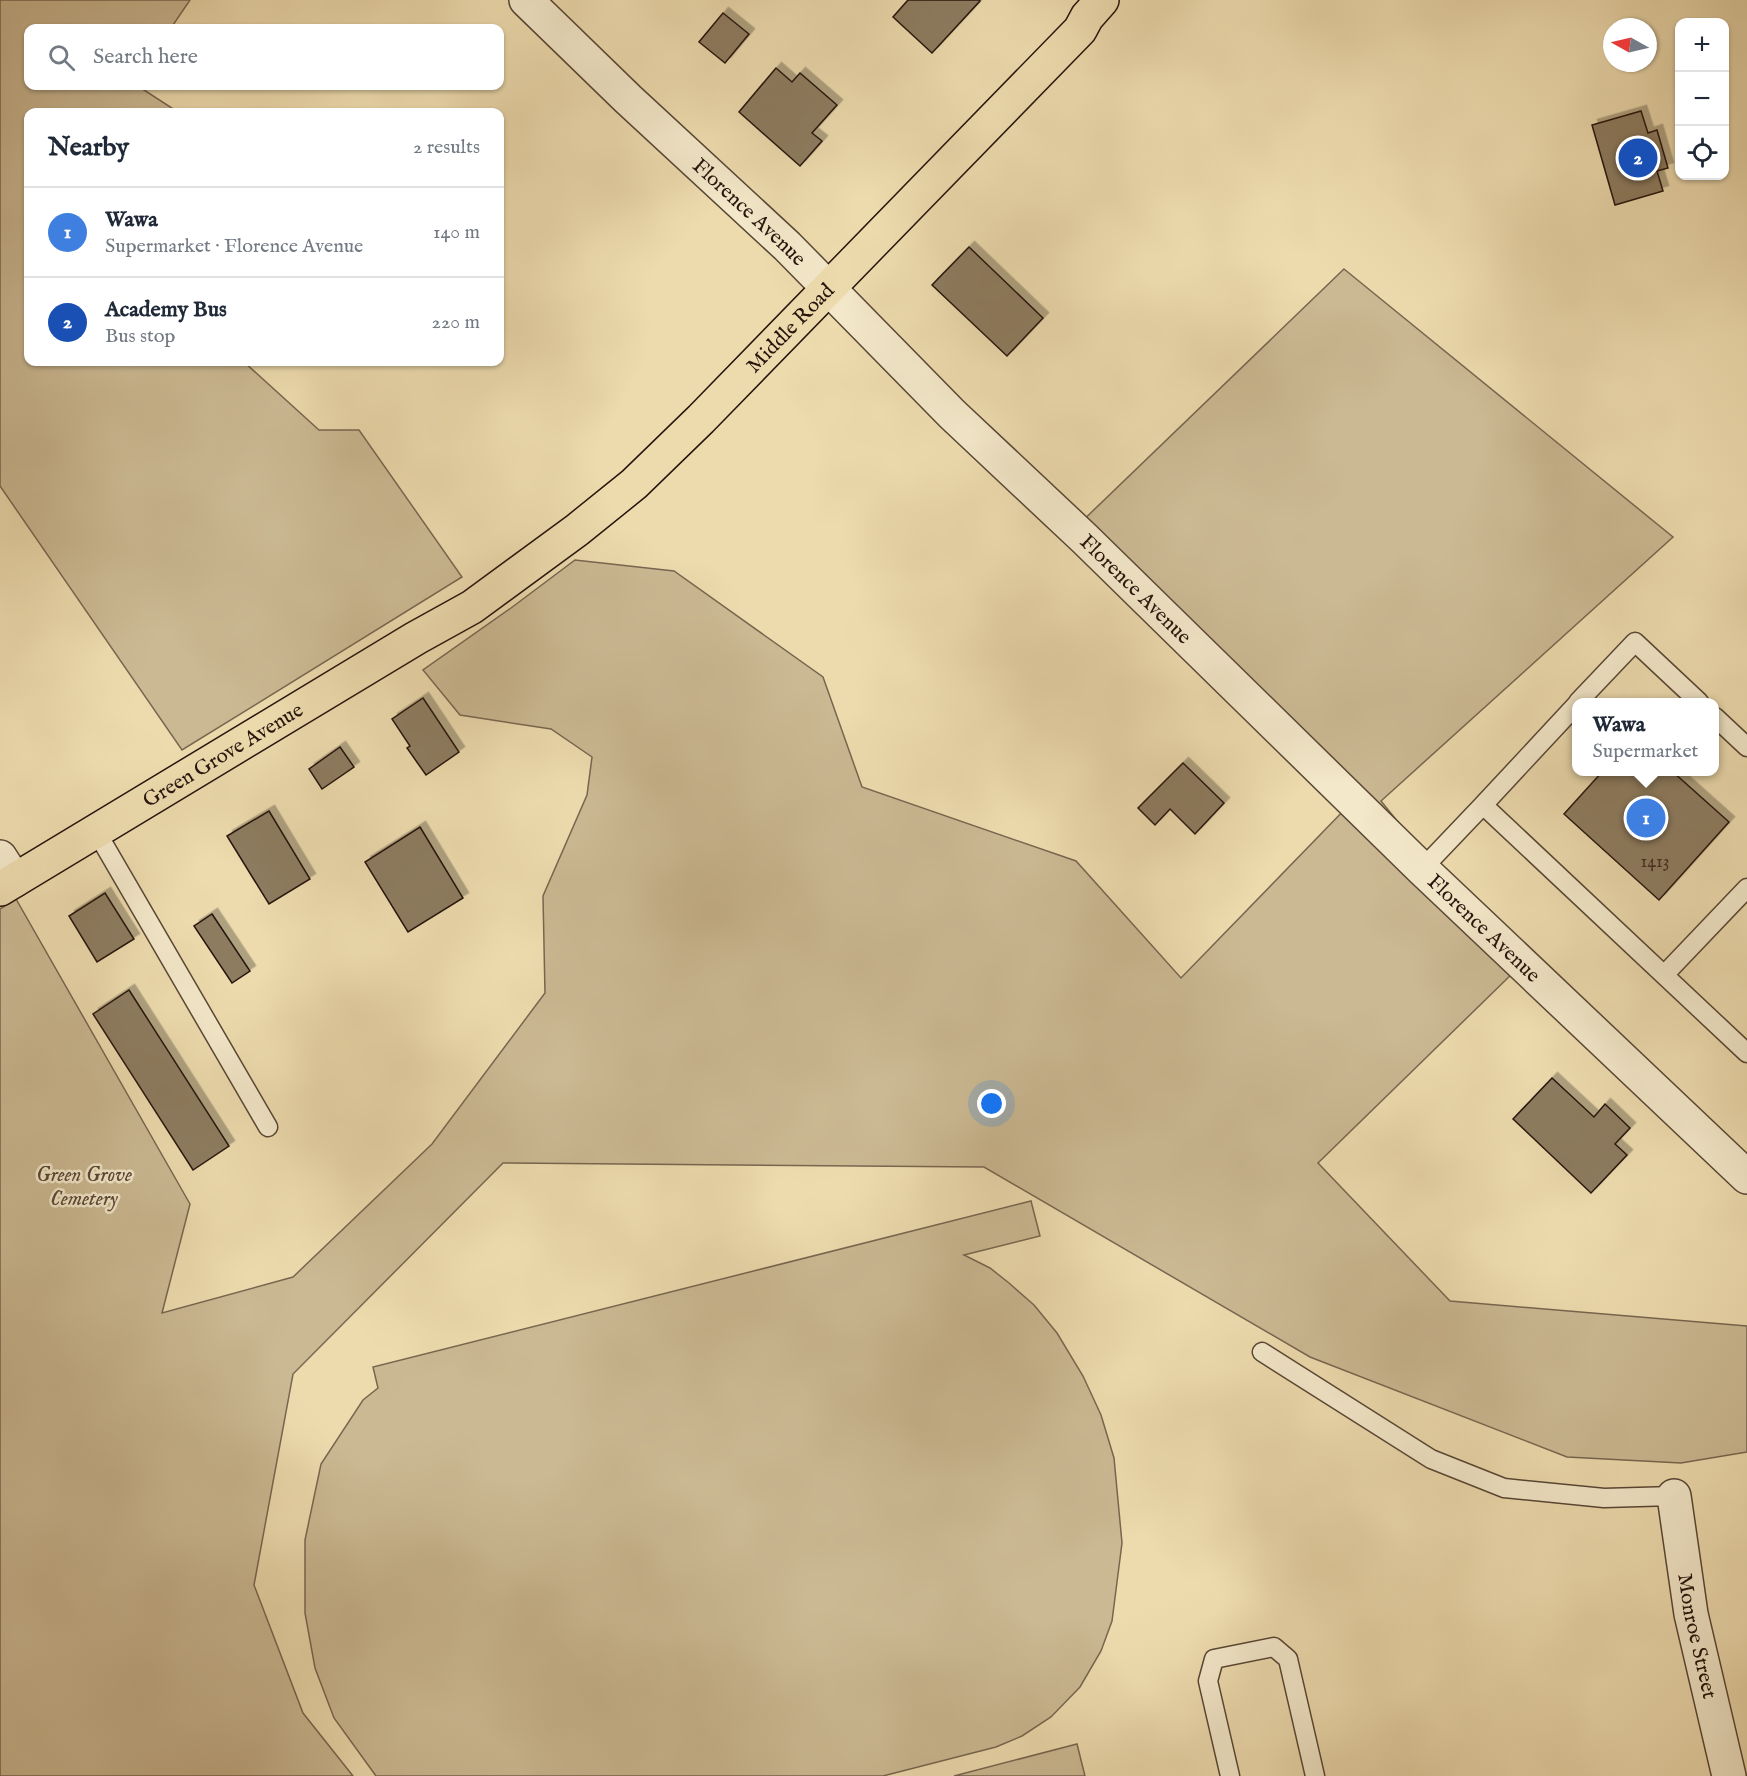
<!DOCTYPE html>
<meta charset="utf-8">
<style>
body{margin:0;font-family:"IM FELL English",serif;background:#f6f6f7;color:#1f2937}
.controls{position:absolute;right:18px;top:18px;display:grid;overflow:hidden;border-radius:12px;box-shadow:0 2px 4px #0004}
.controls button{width:54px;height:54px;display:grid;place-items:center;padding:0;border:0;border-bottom:2px solid #e0e1e3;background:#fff;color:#1f2937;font:30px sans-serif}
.compass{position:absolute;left:1603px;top:18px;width:54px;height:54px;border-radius:50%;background:#fff;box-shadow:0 2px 4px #0004;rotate:278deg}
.you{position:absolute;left:992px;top:1104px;width:21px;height:21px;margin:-15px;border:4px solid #fff;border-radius:50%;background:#1a73e8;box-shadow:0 0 0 9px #1a73e833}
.badge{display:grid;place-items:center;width:39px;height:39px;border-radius:50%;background:#8f2418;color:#fff;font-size:20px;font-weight:700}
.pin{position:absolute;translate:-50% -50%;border:3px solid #fff;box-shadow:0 2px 6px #0006}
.popup{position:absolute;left:1572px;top:698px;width:147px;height:78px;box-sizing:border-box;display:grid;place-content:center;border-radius:12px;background:#fff;filter:drop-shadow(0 2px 4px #0005);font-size:20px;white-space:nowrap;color:#747a83}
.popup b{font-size:22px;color:#1f2937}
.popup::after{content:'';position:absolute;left:50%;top:100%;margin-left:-12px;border:12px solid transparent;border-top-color:#fff}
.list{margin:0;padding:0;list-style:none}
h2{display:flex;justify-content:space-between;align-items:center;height:78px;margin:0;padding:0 24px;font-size:26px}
h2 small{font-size:20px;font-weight:400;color:#747a83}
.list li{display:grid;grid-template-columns:39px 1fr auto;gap:18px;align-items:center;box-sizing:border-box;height:90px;padding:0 24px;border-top:2px solid #e0e1e3}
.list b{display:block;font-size:22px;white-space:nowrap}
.list p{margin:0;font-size:20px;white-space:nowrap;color:#747a83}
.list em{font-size:20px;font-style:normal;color:#747a83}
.icon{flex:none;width:33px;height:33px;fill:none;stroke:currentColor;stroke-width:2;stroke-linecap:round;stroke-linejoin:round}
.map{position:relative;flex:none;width:1747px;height:1776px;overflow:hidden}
.search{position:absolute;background:#fff;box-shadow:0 2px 4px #0004;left:24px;top:24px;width:480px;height:66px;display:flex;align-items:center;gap:15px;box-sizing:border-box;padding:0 21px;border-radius:12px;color:#747a83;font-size:22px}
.panel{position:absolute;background:#fff;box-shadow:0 2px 4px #0004;left:24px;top:108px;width:480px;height:258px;border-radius:12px}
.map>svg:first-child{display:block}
.green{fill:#cbb993;stroke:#786650;stroke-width:1.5}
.building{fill:#8d7b61;stroke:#26140d;stroke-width:1.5;filter:url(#shadow)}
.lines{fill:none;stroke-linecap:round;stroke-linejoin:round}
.service-casing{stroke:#584635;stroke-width:21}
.minor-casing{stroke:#584635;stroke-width:36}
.tertiary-casing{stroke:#584635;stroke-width:36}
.primary-casing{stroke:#26140d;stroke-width:36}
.service{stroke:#f3e8ca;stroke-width:18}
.minor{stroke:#f3e8ca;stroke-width:33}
.tertiary{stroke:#f3e8ca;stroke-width:33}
.primary{stroke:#eddbae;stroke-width:33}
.labels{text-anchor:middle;stroke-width:5;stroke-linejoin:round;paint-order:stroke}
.number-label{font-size:18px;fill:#402e22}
.street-label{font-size:21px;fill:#26140d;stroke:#f3e8ca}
.park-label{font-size:21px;font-style:italic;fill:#584635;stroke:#f3e8ca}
</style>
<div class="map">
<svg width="1747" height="1776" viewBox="0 0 1747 1776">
<defs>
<filter id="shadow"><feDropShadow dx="5.5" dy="-5.5" stdDeviation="0" flood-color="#0004"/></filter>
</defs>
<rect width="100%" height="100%" fill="#eddbae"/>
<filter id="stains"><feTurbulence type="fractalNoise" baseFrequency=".00333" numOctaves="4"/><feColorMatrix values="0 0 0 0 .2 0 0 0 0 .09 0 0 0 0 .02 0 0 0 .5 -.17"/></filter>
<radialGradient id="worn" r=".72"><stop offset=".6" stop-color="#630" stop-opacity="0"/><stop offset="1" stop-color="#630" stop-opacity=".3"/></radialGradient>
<path class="green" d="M 0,0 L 190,0 L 171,28 L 28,28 L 28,86 L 138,86 L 178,112 L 28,112 L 28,362 L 244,362 L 319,430 L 359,430 L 462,577 L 182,750 L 0,486 Z
M 1344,269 L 1673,537 L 1381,801 L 1517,969 L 1318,1163 L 1450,1301 L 1747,1326 L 1747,1452 L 1681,1463 L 1567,1457 L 1310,1357 L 984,1167 L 503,1163 L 293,1374 L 254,1585 L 303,1713 L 353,1776 L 0,1776 L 0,909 L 16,899 L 190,1204 L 162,1313 L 293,1277 L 432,1144 L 545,993 L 543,896 L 587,795 L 592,757 L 551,729 L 460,715 L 423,670 L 511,608 L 575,560 L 674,571 L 823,677 L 862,787 L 1076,861 L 1181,978 L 1351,803 L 1073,530 Z
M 1031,1201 L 1040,1236 L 964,1255 L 990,1268 L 1009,1283 L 1034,1305 L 1057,1333 L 1083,1376 L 1101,1415 L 1114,1458 L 1122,1543 L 1112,1621 L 1101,1651 L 1080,1687 L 1051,1717 L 1022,1736 L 996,1747 L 883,1776 L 376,1776 L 334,1718 L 315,1668 L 305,1613 L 305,1540 L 321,1464 L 363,1400 L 378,1388 L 373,1367 Z
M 1077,1744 L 1085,1776 L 954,1776 Z"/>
<path class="building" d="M 908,0 L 979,0 L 980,1 L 932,53 L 893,17 Z
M 723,13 L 749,34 L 725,63 L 699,42 Z
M 776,68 L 792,82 L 800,73 L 837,105 L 812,133 L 822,141 L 800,166 L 739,112 Z
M 1641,111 L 1648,133 L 1657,130 L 1668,168 L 1657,171 L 1663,191 L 1615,205 L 1592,125 Z
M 969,247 L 1043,318 L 1007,356 L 932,285 Z
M 423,698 L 459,752 L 426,775 L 407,748 L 410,746 L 392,719 Z
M 340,747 L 354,767 L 322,789 L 309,769 Z
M 1183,763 L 1224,803 L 1195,834 L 1170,809 L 1155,825 L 1138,808 Z
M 1602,772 L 1673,772 L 1729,822 L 1659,900 L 1564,814 Z
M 269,811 L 310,879 L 269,904 L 227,836 Z
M 420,827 L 463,898 L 408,932 L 365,862 Z
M 105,893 L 134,939 L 97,962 L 69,916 Z
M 212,914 L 250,971 L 232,983 L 194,926 Z
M 129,990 L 229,1146 L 193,1170 L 93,1014 Z
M 1552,1078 L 1594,1117 L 1605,1104 L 1630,1128 L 1615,1144 L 1627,1155 L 1591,1193 L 1513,1119 Z"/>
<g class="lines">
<defs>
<path id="service" d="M 1578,702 L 1635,642 L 1699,702
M 1577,704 L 1483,805 L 1747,1053
M 1715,717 L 1747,747
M 96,831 L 268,1127
M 1422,869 L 1483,805
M 1664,975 L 1747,888
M 1262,1352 L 1431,1459 L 1504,1488 L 1604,1498 L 1674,1496
M 1230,1776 L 1208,1681 L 1214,1659 L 1274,1647 L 1288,1659 L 1315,1776"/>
<g id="minor">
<path d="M 0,857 L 15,880"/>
<path id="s1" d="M 1674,1496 L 1691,1614 L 1729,1776"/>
</g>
<g id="tertiary">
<path id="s2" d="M 526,0 L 628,99 L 787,246 L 952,414 L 1085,539 L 1422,869 L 1747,1177"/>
</g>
<g id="primary">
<path id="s3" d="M 0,889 L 416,638 L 472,607 L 577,530 L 634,484 L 701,419 L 1080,30 L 1087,17 L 1102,0"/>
</g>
</defs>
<use href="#service" class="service-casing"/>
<use href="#minor" class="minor-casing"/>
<use href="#tertiary" class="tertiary-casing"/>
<use href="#primary" class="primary-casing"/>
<use href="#service" class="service"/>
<use href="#minor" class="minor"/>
<use href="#tertiary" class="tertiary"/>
<use href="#primary" class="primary"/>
</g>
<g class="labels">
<g class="number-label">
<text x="1655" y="867">1413</text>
</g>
<g class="street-label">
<text dy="7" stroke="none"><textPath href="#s2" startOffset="308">Florence Avenue</textPath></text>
<text dy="7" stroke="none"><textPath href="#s3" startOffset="974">Middle Road</textPath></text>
<text dy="7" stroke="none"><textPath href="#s2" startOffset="848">Florence Avenue</textPath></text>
<text dy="7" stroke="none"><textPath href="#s3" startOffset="260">Green Grove Avenue</textPath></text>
<text dy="7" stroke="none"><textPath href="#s2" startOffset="1334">Florence Avenue</textPath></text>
<text dy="7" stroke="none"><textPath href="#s1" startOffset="142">Monroe Street</textPath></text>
</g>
<g class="park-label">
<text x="84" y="1181">Green Grove<tspan x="84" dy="24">Cemetery</tspan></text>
</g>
</g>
<rect width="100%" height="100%" filter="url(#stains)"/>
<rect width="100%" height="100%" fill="url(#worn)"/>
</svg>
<div class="controls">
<button>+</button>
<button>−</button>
<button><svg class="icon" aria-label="locate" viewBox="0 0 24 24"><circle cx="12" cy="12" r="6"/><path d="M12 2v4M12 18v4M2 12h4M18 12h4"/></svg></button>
</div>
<svg class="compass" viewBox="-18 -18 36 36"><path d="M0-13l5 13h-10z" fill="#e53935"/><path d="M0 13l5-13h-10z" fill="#747a83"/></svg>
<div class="you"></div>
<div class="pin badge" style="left:1646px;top:818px;background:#3f7fe0">1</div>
<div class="popup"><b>Wawa</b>Supermarket</div>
<div class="pin badge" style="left:1638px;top:158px;background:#1a4fb4">2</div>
<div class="search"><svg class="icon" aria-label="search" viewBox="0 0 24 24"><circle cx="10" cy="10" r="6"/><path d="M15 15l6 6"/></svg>Search here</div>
<section class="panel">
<h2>Nearby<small>2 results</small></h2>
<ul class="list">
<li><span class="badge" style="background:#3f7fe0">1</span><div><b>Wawa</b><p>Supermarket · Florence Avenue</p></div><em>140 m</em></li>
<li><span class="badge" style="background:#1a4fb4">2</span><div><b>Academy Bus</b><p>Bus stop</p></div><em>220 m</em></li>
</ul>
</section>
</div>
